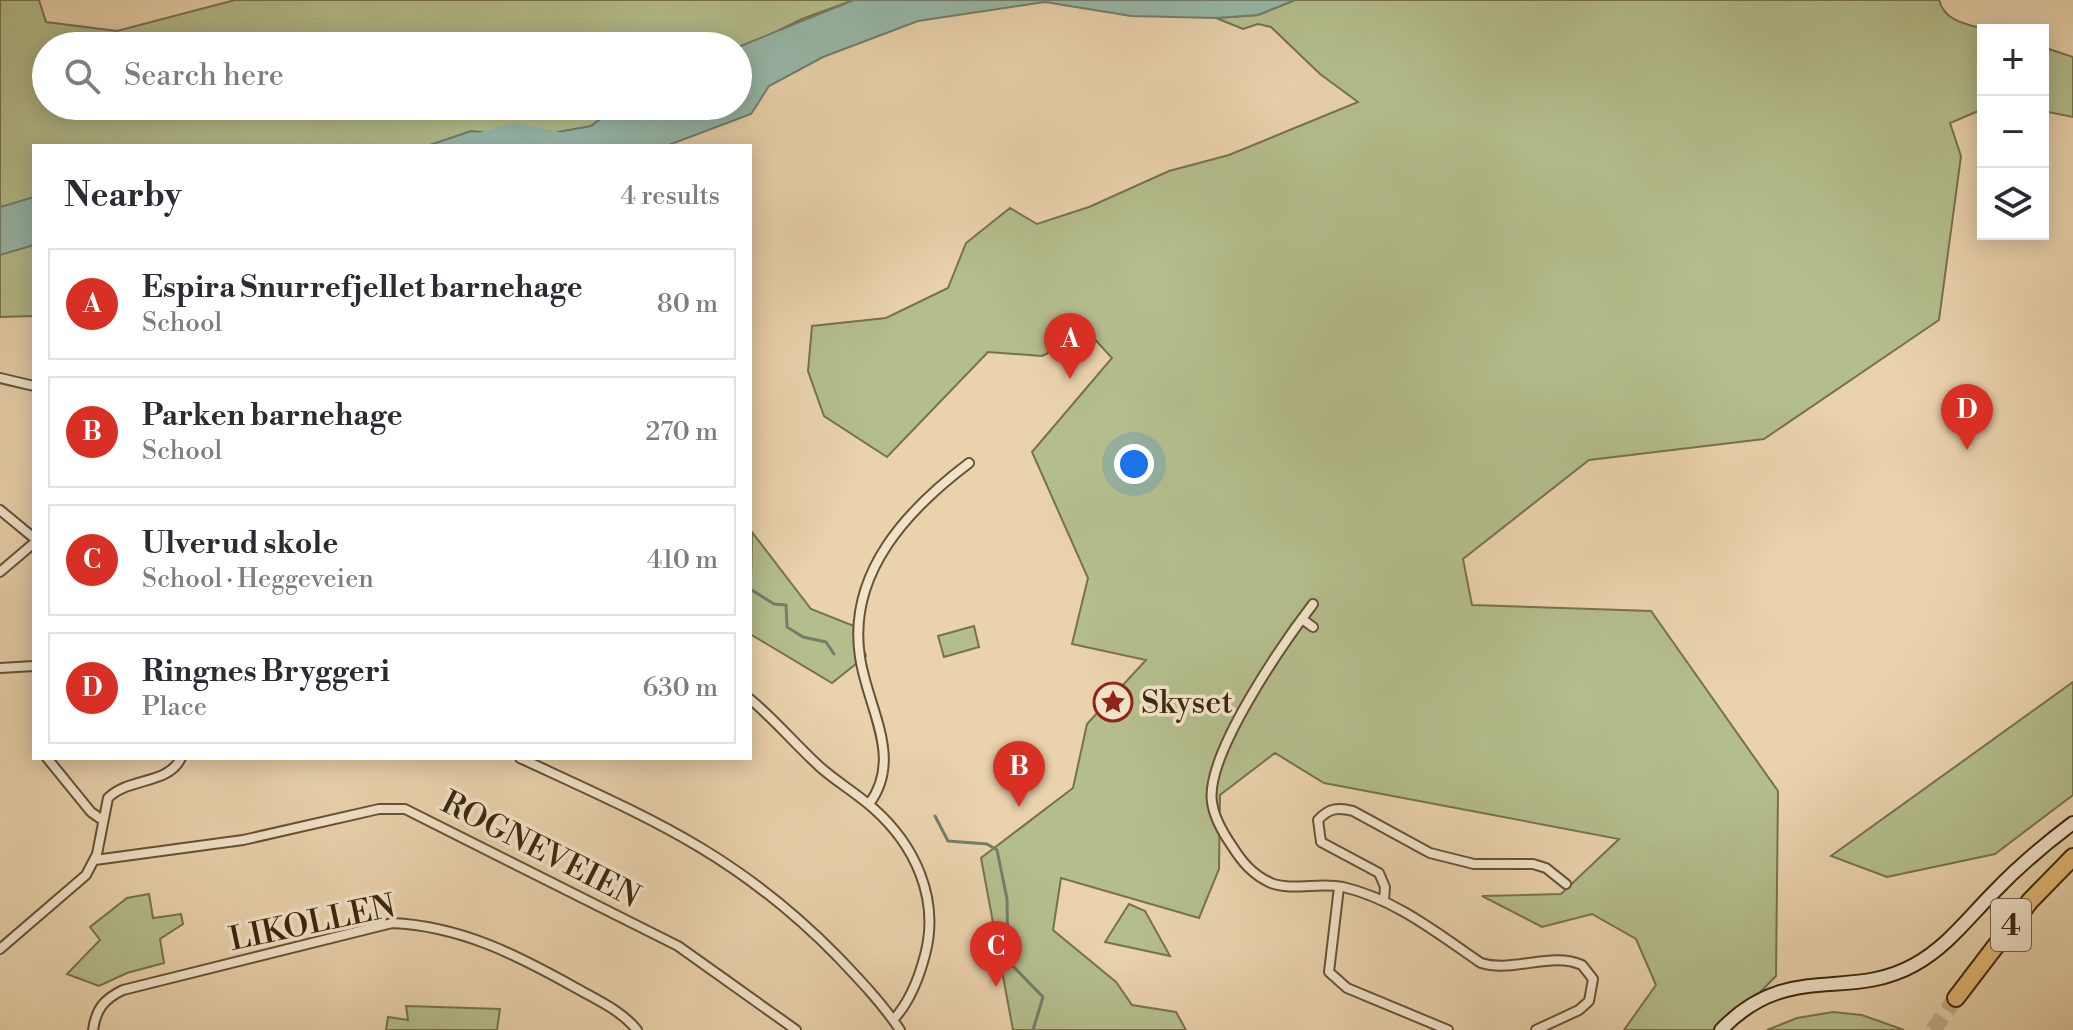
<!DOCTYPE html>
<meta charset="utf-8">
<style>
body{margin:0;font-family:"Libre Bodoni",serif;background:#f7f7f7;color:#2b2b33}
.controls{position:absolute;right:24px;top:24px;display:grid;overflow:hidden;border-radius:0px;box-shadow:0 4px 20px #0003}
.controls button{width:72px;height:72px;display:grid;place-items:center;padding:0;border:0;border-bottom:2px solid #e1e1e2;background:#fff;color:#2b2b33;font:40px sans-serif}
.you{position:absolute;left:1134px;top:464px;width:28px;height:28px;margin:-20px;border:6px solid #fff;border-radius:50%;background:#1a73e8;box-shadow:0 0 0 12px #1a73e833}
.badge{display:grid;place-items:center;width:52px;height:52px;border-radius:50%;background:#d93025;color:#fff;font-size:26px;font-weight:700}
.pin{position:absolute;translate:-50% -66px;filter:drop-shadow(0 2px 4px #0008)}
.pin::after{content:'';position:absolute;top:42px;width:28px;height:24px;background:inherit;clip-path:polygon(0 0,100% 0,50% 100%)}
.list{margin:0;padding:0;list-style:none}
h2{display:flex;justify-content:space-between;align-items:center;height:104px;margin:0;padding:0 32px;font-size:34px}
h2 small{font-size:26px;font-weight:400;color:#7c7c81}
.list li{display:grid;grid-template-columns:52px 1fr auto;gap:24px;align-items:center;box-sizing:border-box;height:112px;margin:0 16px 16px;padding:0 16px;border:2px solid #e1e1e2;border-radius:0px}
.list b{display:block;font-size:30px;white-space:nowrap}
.list p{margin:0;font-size:26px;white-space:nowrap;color:#7c7c81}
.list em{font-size:26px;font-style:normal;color:#7c7c81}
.icon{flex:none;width:44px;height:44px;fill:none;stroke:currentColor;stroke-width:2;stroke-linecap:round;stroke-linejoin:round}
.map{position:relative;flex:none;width:2073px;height:1030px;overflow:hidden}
.search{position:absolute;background:#fff;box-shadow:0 4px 20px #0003;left:32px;top:32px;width:720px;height:88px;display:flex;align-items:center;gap:20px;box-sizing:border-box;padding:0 28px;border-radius:44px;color:#7c7c81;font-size:30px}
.panel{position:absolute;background:#fff;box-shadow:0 4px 20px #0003;left:32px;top:144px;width:720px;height:616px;border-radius:0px}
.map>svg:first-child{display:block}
.green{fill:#b4bd8c;stroke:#78724c;stroke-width:2}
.water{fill:#97b8a9;stroke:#737e6a;stroke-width:2}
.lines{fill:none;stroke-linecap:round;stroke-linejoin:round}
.stream{stroke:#737e6a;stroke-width:3}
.river{stroke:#97b8a9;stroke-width:16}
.highway-tunnel{stroke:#c6b08c;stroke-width:16;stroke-dasharray:16 8;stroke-linecap:butt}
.street-casing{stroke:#675233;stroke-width:12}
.secondary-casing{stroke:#3c270b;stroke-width:16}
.highway-casing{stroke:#3c270b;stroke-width:20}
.street{stroke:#f1e2c9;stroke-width:8}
.secondary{stroke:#f1e2c9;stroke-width:12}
.highway{stroke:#e4b976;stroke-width:16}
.labels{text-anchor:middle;stroke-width:7;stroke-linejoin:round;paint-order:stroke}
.shield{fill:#f1e2c9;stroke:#725f44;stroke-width:2}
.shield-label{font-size:30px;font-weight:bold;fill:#3c270b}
.poi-label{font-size:32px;fill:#3c270b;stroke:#f1e2c9;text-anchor:start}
.street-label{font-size:32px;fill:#3c270b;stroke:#f1e2c9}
</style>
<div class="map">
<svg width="2073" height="1030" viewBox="0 0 2073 1030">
<rect width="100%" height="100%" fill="#e9d2ac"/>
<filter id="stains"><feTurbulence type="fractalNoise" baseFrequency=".0025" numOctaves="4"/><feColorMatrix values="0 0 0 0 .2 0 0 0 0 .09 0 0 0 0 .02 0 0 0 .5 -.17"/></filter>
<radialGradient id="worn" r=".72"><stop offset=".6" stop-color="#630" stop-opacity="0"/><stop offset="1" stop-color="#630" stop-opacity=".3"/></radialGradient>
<path class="green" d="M 0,0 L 39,0 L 46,22 L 117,31 L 235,0 L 854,0 L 802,19 L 738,50 L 738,46 L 46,46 L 46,106 L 592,106 L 605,134 L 620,146 L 34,146 L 34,316 L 0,317 Z
M 1295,0 L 1939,0 C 1945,22 1967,24 1987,30 L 1983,30 L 1983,109 L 1950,123 L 1961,156 L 1939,320 L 1764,439 L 1589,460 L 1463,559 L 1472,605 L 1651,611 L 1778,791 L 1776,976 L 1723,1030 L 1624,1030 L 1656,985 L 1636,939 L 1592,914 L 1542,927 L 1482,896 L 1561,894 L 1619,839 L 1324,783 L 1275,753 L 1220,795 L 1219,869 L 1199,918 L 1061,878 L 1053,930 L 1116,982 L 1132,1005 L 1176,1012 L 1186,1030 L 1013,1030 L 981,858 L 1073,788 L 1087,724 L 1146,660 L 1072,644 L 1088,578 L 1032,452 L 1112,358 L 1089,333 L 1042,356 L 988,352 L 887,457 L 824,416 L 808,371 L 812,326 L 886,318 L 948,288 L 966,243 L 1010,208 L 1037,224 L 1089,207 L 1169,171 L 1229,155 L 1358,102 L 1320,74 L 1271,27 L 1258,24 L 1243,29 L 1216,18 L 1258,15 Z
M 2043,47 L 2073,57 L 2073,117 L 2043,111 Z
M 752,532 L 811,609 L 854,626 L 866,656 L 832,683 L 750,634 Z
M 974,626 L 979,647 L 944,657 L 938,636 Z
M 2073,682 L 2073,795 L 1995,854 L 1887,877 L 1831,856 Z
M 149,894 L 153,918 L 181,914 L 183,924 L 160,939 L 164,963 L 127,973 L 99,986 L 67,974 L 100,940 L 90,927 L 127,898 Z
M 1129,904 L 1145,911 L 1170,956 L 1105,942 Z
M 406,1006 L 500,1009 L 497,1030 L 386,1030 L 388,1017 L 408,1020 Z
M 1833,1012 L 1862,1015 L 1904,1030 L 1767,1030 L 1797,1018 Z"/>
<path class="water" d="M 854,0 L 1295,0 L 1258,15 L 1216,18 L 1131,16 L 1045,2 L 918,21 L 823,57 L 769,86 L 751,114 L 666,146 L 427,146 L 471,131 L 530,137 L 591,126 L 617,106 L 738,106 L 738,47 Z
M 34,197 L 34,245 L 0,255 L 0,207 Z"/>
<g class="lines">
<path class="stream" d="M 750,589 L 774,604 L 786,605 L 787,627 L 803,637 L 826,642 L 834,654
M 935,816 L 948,841 L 987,844 L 997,850 L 1007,899 L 1008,961 L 1043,997 L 1033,1030"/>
<path class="river" d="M 460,146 L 516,131 L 559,140"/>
<path class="highway-tunnel" d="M 1933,1030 L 1956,998"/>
<defs>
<path id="street" d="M 0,378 L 34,386
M 0,510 L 34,538
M 0,572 L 34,543
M 1313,604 C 1284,642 1205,755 1212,802 C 1214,817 1223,833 1232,846 C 1242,862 1253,875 1271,883 C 1291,891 1321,882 1343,887 C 1395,899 1437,933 1481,963 C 1513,973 1552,951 1582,965 L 1593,979 L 1589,1001 L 1579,1010 L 1536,1030
M 1302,619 L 1313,627
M 0,668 L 34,666
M 750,699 C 775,720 796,745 820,767 C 837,782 856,793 873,808 C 915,845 940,899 925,955 C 919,978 910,1002 893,1020
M 47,758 L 91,812 L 101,819
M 520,758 C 647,817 736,853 837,956 C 859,979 882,1003 900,1030
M 869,804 C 904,758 867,707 860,657 C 847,573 908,509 969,463
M 95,860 L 243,840 L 379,809 L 405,809 L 678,946 L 796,1030
M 1339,887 L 1329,972 L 1347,988 L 1448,1030
M 1384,900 L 1385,887 L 1379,873 L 1321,842 L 1318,820 C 1329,808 1338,807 1353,811 L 1430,853 L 1474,864 L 1533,864 L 1546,868 L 1566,884
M 0,949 L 86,875 L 97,854 L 108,798 C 129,777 168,785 181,758
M 93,1030 C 96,1009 104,999 123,990 L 392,923 C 461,926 517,955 576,988 C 597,1000 622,1011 637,1030"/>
<path id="secondary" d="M 1721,1030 C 1788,960 1847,1002 1914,965 C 1947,947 1969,917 1995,891 C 2019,866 2045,844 2073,823"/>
<path id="highway" d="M 1956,998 L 2030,901 L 2073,857"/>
</defs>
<use href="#street" class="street-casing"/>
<use href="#secondary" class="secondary-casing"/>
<use href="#highway" class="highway-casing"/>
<use href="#street" class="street"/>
<use href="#secondary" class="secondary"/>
<use href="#highway" class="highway"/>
</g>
<defs>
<symbol id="sight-ring" viewBox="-11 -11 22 22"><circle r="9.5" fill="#f1e2c9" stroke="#8f2418" stroke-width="1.5"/><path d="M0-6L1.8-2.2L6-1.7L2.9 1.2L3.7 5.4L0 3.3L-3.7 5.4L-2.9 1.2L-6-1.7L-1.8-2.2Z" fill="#8f2418"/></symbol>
</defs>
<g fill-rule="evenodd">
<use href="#sight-ring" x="1091" y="680" width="44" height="44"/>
</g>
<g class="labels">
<rect class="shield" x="1991" y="899" width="40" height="52" rx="6"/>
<g class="shield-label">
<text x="2011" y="935">4</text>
</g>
<g class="poi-label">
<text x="1141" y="713">Skyset</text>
</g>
<g class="street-label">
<text transform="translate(541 849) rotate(27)" y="11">ROGNEVEIEN</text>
<text transform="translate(312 922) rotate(-12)" y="11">LIKOLLEN</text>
</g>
</g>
<rect width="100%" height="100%" filter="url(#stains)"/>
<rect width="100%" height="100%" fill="url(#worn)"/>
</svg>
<div class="controls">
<button>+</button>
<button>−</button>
<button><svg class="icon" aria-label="layers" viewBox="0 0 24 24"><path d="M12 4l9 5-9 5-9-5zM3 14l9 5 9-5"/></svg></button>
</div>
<div class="you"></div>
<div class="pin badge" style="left:1070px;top:379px">A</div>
<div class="pin badge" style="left:1019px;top:807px">B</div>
<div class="pin badge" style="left:996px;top:987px">C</div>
<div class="pin badge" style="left:1967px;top:450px">D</div>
<div class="search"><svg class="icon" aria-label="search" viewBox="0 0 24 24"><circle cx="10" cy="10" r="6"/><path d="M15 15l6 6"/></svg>Search here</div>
<section class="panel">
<h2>Nearby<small>4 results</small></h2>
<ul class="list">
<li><span class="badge">A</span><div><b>Espira Snurrefjellet barnehage</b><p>School</p></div><em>80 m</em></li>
<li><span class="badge">B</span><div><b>Parken barnehage</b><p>School</p></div><em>270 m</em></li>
<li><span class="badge">C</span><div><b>Ulverud skole</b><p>School · Heggeveien</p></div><em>410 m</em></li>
<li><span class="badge">D</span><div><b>Ringnes Bryggeri</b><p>Place</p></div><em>630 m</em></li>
</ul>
</section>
</div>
